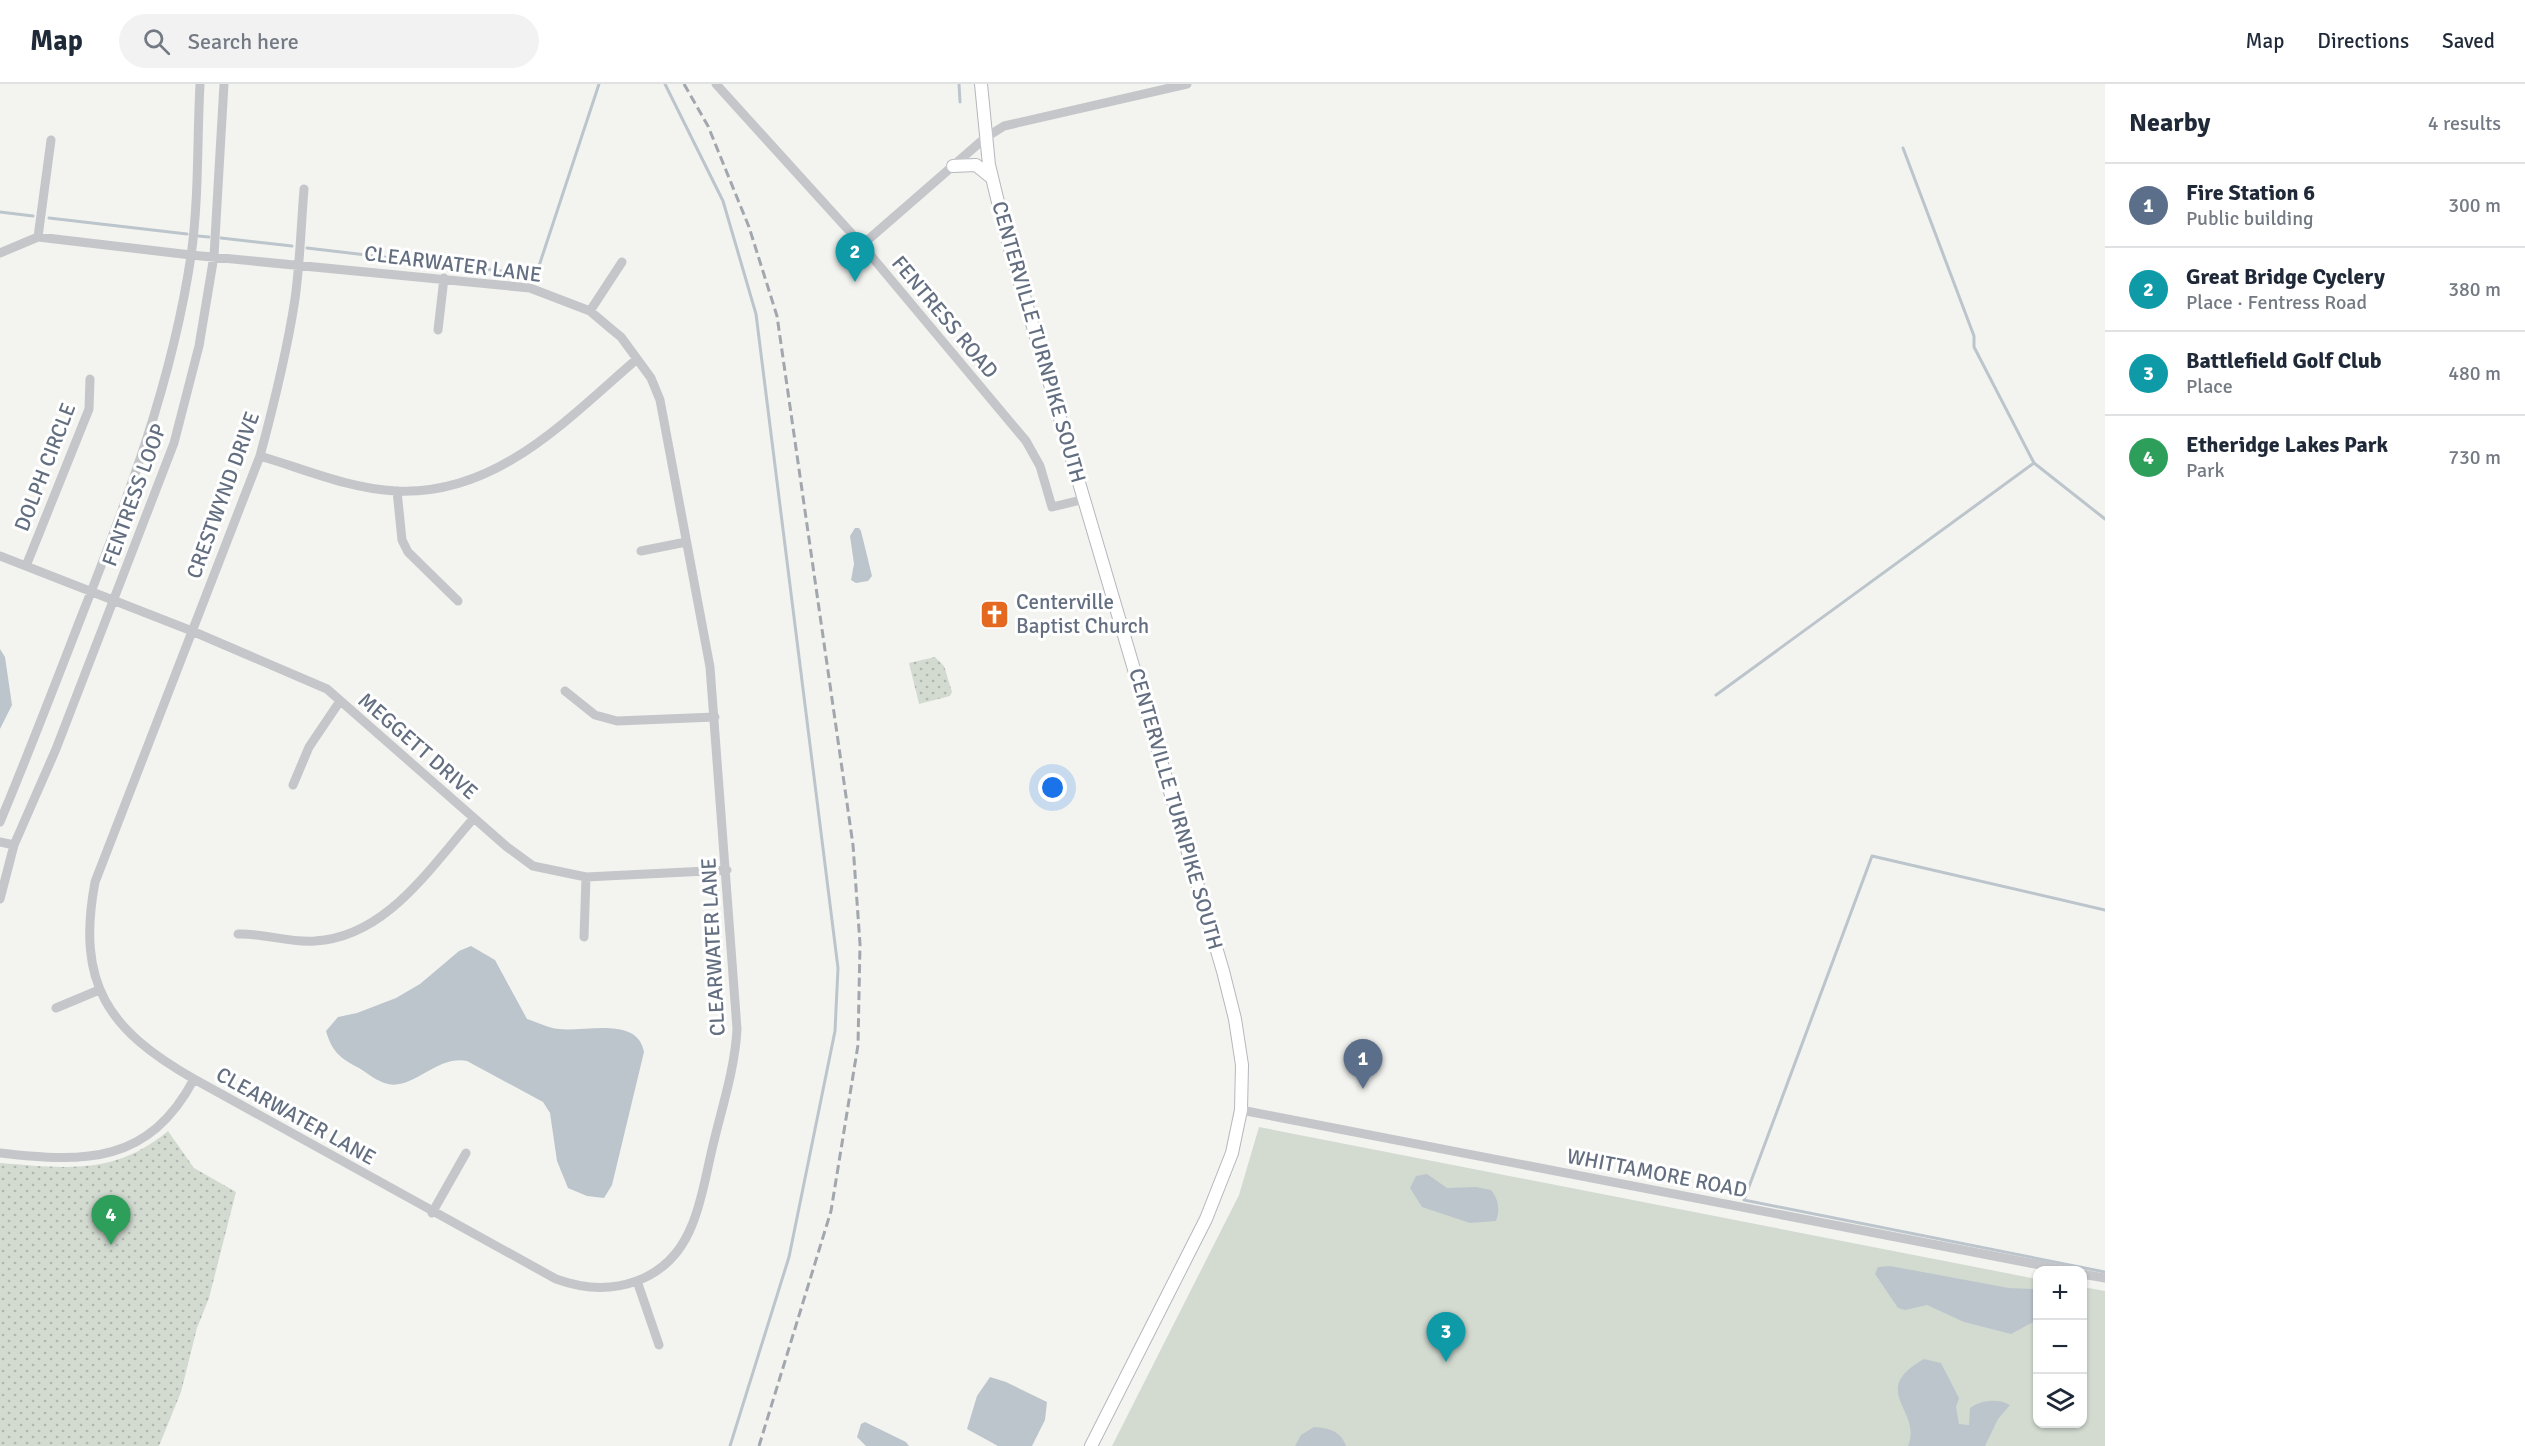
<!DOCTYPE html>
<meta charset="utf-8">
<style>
body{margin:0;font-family:Signika,sans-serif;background:#f2f2f3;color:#1f2937}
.controls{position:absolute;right:18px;bottom:18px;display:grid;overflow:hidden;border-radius:12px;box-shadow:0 2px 4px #0004}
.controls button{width:54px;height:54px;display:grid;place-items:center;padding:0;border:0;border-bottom:2px solid #e0e1e3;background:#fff;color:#1f2937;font:30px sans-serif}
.you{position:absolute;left:1053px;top:704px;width:21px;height:21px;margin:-15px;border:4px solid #fff;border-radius:50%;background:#1a73e8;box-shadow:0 0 0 9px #1a73e833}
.badge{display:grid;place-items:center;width:39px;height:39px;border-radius:50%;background:#e46820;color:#fff;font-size:20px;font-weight:700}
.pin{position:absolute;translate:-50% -50px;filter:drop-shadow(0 2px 3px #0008)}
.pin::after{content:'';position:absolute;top:32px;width:21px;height:18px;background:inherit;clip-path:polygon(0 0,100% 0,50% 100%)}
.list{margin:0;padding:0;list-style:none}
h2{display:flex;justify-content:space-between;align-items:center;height:78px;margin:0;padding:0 24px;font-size:26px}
h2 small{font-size:20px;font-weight:400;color:#747a83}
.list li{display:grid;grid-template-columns:39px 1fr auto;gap:18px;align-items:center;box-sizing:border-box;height:84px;padding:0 24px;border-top:2px solid #e0e1e3}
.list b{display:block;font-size:22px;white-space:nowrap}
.list p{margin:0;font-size:20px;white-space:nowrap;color:#747a83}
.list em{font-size:20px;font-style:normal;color:#747a83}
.icon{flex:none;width:33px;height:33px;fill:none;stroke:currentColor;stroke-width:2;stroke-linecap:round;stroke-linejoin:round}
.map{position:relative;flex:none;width:2105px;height:1362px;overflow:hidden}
header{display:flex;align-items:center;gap:36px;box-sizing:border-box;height:84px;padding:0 30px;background:#fff;border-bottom:2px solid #e0e1e3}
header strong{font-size:28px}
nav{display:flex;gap:33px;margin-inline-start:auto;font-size:21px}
.search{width:420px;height:54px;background:#f2f2f3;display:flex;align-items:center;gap:15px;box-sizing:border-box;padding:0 21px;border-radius:33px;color:#747a83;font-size:22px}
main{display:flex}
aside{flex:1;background:#fff}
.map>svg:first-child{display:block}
.grass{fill:#d3dbd1}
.park{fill:url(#park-dots)}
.water{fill:#bcc5cc}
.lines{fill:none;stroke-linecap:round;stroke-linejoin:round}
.stream{stroke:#bcc5cc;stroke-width:3}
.major-casing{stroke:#b4b7bc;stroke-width:14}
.minor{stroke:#c4c6ca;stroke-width:9}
.major{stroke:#fff;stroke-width:12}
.rail{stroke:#a2a6ad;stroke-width:3;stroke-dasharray:9 4.5;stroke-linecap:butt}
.labels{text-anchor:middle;stroke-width:6;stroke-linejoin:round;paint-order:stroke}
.street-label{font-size:21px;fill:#636f81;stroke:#fff}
.poi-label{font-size:21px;fill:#636f81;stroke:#fff;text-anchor:start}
</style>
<header>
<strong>Map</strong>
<div class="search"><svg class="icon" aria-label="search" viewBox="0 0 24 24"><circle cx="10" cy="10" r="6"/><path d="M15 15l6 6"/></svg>Search here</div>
<nav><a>Map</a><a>Directions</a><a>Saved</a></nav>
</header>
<main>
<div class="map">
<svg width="2105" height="1362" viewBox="0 0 2105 1362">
<defs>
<pattern id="park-dots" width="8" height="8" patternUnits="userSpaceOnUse" patternTransform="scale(1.5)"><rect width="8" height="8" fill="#d3dbd1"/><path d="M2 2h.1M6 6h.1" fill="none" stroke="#afb6af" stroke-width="1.8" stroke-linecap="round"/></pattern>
</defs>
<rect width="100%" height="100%" fill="#f3f4f0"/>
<path class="grass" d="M 1259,1043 L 2037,1195 L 2038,1340 L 2082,1340 L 2083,1203 L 2105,1207 L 2105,1362 L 1112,1362 L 1239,1111 Z"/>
<path class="park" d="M 935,573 L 944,582 L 952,608 L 950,612 L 919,620 L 909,579 Z
M 168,1047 L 194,1084 L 236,1108 L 209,1214 L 197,1244 L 181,1308 L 159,1362 L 0,1362 L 0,1079 C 65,1084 114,1092 168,1047 Z"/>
<path class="water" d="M 855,444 L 859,444 L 861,447 L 872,492 L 868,497 L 856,499 L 851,496 L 854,480 L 850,452 Z
M 0,565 L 5,573 L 12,621 L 0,645 Z
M 471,862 L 495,876 L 527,935 C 537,938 548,944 559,945 C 585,948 638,932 644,968 L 612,1101 L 604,1114 L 587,1112 L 568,1104 L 557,1077 L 550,1029 L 543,1018 L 467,977 C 437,971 413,1006 388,1000 C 378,998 367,989 359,984 C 340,974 332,968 326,947 L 338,933 L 357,929 L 396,914 L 420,900 L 459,867 Z
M 1427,1090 L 1447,1104 L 1476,1103 L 1491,1106 C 1499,1116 1500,1126 1496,1137 L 1470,1139 L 1422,1123 L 1410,1104 L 1416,1092 Z
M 1890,1182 L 2009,1204 L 2037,1205 L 2037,1236 L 2011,1250 L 1964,1238 L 1927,1221 L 1905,1226 L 1898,1224 L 1875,1190 L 1878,1183 Z
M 1924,1275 L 1941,1279 L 1959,1314 L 1956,1323 L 1959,1340 L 1969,1341 L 1970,1324 C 1980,1316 1999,1314 2010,1321 L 1998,1335 L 1985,1362 L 1908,1362 C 1923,1326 1867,1307 1924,1275 Z
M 990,1293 L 1006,1298 L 1047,1318 L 1045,1336 L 1032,1362 L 998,1362 L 967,1345 L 977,1312 Z
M 865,1338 L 906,1358 L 909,1362 L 866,1362 L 857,1353 L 861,1340 Z
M 1314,1343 C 1329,1344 1341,1347 1346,1362 L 1295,1362 L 1301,1351 Z"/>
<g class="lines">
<path class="stream" d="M 665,0 L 723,117 L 756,230 L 838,884 L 835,947 L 789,1173 L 730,1362
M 959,0 L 960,18
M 1903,64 L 1974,252 L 1974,263 L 2034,379 L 2105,435
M 0,128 L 33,132
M 49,134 L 187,150
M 198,152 L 209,153
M 221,154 L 292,162
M 307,164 L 536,191 L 599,0
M 1716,611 L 2034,379
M 2105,826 L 1872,772 L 1744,1116 L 2105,1188"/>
<defs>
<path id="major" d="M 981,0 L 989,81 L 1006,151 L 1223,887 L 1235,935 L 1242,981 L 1241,1026 L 1232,1069 L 1206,1135 L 1091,1362
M 953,82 L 976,81 L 992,94"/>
</defs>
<use href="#major" class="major-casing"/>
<path class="minor" d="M 716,0 L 862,161 L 1026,357 L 1040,382 L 1052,423 L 1085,415
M 38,153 L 51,56
M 862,161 L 985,54 L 1004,42 L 1187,0
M 0,169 L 38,153 L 191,171 L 530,204 L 590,227 L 610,244 L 621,253 L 651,294 L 660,316 L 710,583 L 737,945 C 735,983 723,1020 714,1057 C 707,1084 703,1115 692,1141 C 669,1199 611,1215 556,1195 L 194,995 C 108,946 76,900 95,798 L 260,372 C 274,320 287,268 295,215 C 300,179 301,142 304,105
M 590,227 L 622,178
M 438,246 L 444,194
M 260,372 C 304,385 350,405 396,407 C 497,412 567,335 637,275
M 397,407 L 402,456 L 408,468 L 458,517
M 641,467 L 686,458
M 0,472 L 192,547 L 327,605 L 507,763 L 533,782 L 586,793 L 727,786
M 26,482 L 89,325 L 90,295
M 565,607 L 595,631 L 617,637 L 715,633
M 293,701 L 309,663 L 340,617
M 0,738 C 28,671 54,603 80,536 C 127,417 172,299 191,172 C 199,115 197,57 200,0
M 0,758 L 14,761
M 0,815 L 14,761 L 56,665 L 174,359 L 199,262 L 214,172 L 224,0
M 238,850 C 264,849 289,859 315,857 C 387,853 430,783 474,734
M 584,853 L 586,793
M 56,924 L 99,906
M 1241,1026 L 2066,1186
M 0,1069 C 85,1079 149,1080 194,995
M 432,1129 L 466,1069
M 2082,1190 L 2105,1194
M 637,1197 L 659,1261"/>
<use href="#major" class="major"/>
<path class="rail" d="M 684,0 L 708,42 L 749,143 L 777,232 L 853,761 L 860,860 L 858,961 L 831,1127 L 759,1362"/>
</g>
<defs>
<symbol id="church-square" viewBox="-11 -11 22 22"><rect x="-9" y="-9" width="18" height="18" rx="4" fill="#e46820" stroke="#fff"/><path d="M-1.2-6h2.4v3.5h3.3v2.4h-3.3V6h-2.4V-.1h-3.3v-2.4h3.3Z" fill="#fff"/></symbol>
</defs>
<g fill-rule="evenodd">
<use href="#church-square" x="978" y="514" width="33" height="33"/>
</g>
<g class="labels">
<g class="street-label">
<text transform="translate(453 180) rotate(7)" y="7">CLEARWATER LANE</text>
<text transform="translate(945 233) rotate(50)" y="7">FENTRESS ROAD</text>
<text transform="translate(1039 258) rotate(74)" y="7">CENTERVILLE TURNPIKE SOUTH</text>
<text transform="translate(45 383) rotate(-69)" y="7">DOLPH CIRCLE</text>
<text transform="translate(134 411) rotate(-70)" y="7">FENTRESS LOOP</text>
<text transform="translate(223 411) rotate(-70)" y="7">CRESTWYND DRIVE</text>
<text transform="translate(418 662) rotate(41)" y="7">MEGGETT DRIVE</text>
<text transform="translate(1176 725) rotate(74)" y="7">CENTERVILLE TURNPIKE SOUTH</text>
<text transform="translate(713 863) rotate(-93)" y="7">CLEARWATER LANE</text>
<text transform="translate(296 1032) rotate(29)" y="7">CLEARWATER LANE</text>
<text transform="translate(1657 1089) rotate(11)" y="7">WHITTAMORE ROAD</text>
</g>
<g class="poi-label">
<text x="1016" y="525">Centerville<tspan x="1016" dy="24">Baptist Church</tspan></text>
</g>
</g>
</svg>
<div class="controls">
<button>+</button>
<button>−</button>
<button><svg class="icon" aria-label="layers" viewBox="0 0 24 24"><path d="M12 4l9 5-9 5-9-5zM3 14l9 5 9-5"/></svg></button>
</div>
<div class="you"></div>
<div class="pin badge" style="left:1363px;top:1005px;background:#5c6f8a">1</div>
<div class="pin badge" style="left:855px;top:198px;background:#0f9aa8">2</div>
<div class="pin badge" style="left:1446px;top:1278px;background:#0f9aa8">3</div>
<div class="pin badge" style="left:111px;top:1161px;background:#2e9e5b">4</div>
</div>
<aside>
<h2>Nearby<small>4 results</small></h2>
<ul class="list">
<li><span class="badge" style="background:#5c6f8a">1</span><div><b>Fire Station 6</b><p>Public building</p></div><em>300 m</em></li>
<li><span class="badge" style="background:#0f9aa8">2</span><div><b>Great Bridge Cyclery</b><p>Place · Fentress Road</p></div><em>380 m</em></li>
<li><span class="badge" style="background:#0f9aa8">3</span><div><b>Battlefield Golf Club</b><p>Place</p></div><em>480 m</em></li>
<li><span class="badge" style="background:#2e9e5b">4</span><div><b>Etheridge Lakes Park</b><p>Park</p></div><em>730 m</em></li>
</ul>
</aside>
</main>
